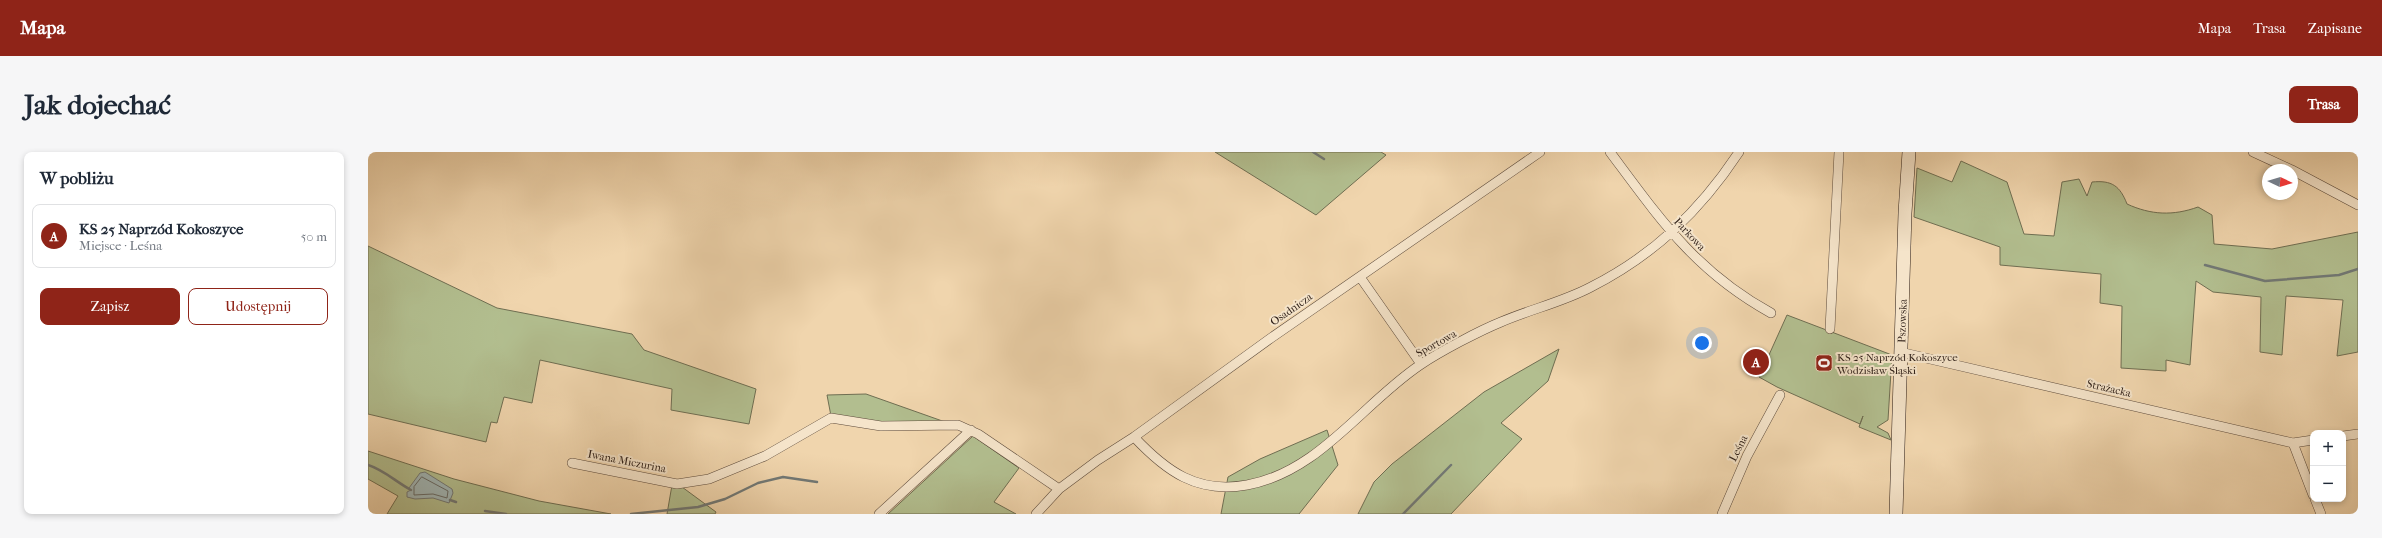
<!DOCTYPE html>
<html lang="pl">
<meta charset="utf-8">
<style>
body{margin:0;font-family:"IM FELL French Canon",serif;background:#f6f6f7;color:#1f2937}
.controls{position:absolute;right:12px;bottom:12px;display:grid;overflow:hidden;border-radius:8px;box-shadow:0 2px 6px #0003}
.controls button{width:36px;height:36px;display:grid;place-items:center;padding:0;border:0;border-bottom:1px solid #e0e1e3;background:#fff;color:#1f2937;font:20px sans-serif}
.compass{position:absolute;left:1894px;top:12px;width:36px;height:36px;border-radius:50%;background:#fff;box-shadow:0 2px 6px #0003;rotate:94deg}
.you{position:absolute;left:1334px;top:191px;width:14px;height:14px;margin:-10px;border:3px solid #fff;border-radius:50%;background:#1a73e8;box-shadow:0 0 0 6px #1a73e833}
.badge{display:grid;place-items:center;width:26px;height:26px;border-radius:50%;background:#8f2418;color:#fff;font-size:13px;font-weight:700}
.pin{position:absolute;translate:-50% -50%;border:2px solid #fff;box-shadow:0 1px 4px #0006}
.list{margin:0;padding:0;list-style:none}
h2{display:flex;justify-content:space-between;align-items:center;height:52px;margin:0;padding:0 16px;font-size:17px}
h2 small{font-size:13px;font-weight:400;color:#747a83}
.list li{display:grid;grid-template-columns:26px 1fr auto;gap:12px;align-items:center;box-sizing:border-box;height:64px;margin:0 8px 8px;padding:0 8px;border:1px solid #e0e1e3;border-radius:8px}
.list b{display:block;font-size:15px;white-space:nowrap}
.list p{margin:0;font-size:13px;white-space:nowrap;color:#747a83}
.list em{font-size:13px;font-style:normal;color:#747a83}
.actions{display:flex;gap:8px;padding:12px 16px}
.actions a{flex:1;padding:9px 0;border:1px solid #8f2418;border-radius:8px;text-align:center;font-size:14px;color:#8f2418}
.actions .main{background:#8f2418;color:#fff}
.map{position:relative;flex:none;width:1990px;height:362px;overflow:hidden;border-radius:8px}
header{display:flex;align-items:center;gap:24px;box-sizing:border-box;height:56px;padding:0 20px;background:#8f2418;color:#fff}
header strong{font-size:19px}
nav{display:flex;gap:22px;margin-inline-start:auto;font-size:14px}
.intro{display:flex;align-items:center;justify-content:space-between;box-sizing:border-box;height:96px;padding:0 24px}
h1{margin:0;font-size:28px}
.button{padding:10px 18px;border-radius:8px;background:#8f2418;color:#fff;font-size:14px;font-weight:700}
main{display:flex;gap:24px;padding:0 24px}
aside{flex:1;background:#fff;border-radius:8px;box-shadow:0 2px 6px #0003}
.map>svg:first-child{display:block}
.green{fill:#b2be8f;stroke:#6f6e52}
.water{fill:#a0b6b6;stroke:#727976}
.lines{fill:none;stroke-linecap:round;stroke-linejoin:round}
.shore{stroke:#666a66;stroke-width:1}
.stream{stroke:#727976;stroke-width:2.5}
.minor-casing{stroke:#5d4b3c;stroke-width:10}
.secondary-casing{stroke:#2c1d16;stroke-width:14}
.minor{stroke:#f5e4ca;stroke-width:9}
.secondary{stroke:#f5e4ca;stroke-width:13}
.labels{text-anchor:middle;stroke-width:4;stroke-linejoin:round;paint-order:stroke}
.street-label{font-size:11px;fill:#2c1d16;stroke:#f5e4ca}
.poi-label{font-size:11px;fill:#2c1d16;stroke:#f5e4ca;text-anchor:start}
</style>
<header>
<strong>Mapa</strong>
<nav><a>Mapa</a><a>Trasa</a><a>Zapisane</a></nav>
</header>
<div class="intro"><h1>Jak dojechać</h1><a class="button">Trasa</a></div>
<main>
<aside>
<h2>W pobliżu<small></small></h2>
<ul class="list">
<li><span class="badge">A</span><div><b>KS 25 Naprzód Kokoszyce</b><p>Miejsce · Leśna</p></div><em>50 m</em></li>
</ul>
<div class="actions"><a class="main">Zapisz</a><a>Udostępnij</a></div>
</aside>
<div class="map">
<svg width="1990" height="362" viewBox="0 0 1990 362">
<rect width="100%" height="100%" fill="#f0d5ad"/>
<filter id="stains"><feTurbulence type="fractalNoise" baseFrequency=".005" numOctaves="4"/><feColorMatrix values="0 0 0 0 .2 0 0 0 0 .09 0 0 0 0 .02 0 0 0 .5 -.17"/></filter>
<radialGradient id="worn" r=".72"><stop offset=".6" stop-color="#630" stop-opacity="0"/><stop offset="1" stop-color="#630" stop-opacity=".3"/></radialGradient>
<path class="green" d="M 847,0 L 1013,0 L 1018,3 L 948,63 Z
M 1593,9 L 1639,30 L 1656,82 L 1686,84 L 1694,30 L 1711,27 L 1719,44 L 1724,30 C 1744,28 1752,34 1759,52 C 1783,63 1805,64 1830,55 L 1844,63 L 1846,92 L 1904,97 L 1990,80 L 1990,200 L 1969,204 L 1975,148 L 1918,144 L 1914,203 L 1892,200 L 1893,145 L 1845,140 L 1828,129 L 1822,213 L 1798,208 L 1798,219 L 1753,216 L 1754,154 L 1732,151 L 1733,122 L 1632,113 L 1632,95 L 1546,65 L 1549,16 L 1584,30 Z
M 0,94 L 129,156 L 264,182 L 276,198 L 388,237 L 381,272 L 303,258 L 304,237 L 172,208 L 164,251 L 136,245 L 129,271 L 123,270 L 118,290 L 0,262 Z
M 1419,163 L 1524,203 L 1520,268 L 1509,275 L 1520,281 L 1523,288 L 1491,275 L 1495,264 L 1492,272 L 1409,235 L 1391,225 Z
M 1191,197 L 1180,229 L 1133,271 L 1154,287 L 1083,362 L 990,362 L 1006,330 L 1024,312 L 1116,240 Z
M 498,242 L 580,271 L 519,271 L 463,264 L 459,243 Z
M 959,278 L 970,313 L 931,362 L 853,362 L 860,325 L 892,307 Z
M 605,284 L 651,316 L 626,350 L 648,362 L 520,362 Z
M 0,299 L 86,327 L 171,349 L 243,362 L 19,362 L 30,344 L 0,327 Z
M 304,333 L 314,335 L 348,360 L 347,362 L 299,362 Z"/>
<path class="water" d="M 57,320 L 84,337 L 85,341 L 81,351 L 65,346 L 47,347 L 39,345 L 39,340 L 43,338 L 41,336 L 52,321 Z"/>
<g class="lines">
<path class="shore" d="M 54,325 L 80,339 L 79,346 L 65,342 L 46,343 L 46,335 Z"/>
<path class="stream" d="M 945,0 L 956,7
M 1837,113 L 1897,129 L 1971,123 L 1990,117
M 0,313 C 16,318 28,330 43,338
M 82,348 L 88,350
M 117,359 L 138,362
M 263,362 L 330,355 L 357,347 L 390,331 L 415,325 L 449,330
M 1035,362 L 1083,313"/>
<defs>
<path id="minor" d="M 1242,0 C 1292,67 1327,119 1403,161
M 1885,0 L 1924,18
M 1924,18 L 1990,53
M 992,125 L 1053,212
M 1462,177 L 1471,0
M 1532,200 L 1925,291 L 1945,288
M 1975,284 L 1990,282
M 766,285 C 798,319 829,342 879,333 C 951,320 994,252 1052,213 C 1073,199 1111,179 1133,170 C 1163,157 1195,150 1223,135 C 1286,103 1332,59 1371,0
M 1925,291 L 1945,343
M 204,311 L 309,332 L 341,327 L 397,304 L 463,266 L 513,274 L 590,273 L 610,282 L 691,337
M 1947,347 L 1953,362
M 511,362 L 603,278
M 668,362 L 691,337 L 730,308 L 766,285 L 903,186 L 1172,0
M 1354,362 L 1379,304 L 1412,243"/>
<path id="secondary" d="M 1528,362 L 1537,61 L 1541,0"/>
</defs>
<use href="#minor" class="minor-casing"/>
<use href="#secondary" class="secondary-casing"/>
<use href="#minor" class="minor"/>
<use href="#secondary" class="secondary"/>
</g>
<defs>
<symbol id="stadium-square" viewBox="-11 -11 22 22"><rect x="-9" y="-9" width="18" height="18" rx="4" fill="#8f2418" stroke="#f5e4ca"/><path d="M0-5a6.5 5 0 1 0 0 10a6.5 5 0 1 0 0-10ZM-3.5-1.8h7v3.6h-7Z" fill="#fff"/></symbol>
</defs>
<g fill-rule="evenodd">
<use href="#stadium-square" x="1446" y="201" width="20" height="20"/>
</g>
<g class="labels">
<g class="street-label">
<text transform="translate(1322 82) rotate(47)" y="4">Parkowa</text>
<text transform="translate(923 157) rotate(-35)" y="4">Osadnicza</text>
<text transform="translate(1534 169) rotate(-88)" y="4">Pszowska</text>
<text transform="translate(1068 191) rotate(-29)" y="4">Sportowa</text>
<text transform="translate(1741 236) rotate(13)" y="4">Strażacka</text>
<text transform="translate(1370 296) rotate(-63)" y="4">Leśna</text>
<text transform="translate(259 309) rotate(11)" y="4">Iwana Miczurina</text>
</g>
<g class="poi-label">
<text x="1469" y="209">KS 25 Naprzód Kokoszyce<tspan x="1469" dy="13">Wodzisław Śląski</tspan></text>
</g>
</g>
<rect width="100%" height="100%" filter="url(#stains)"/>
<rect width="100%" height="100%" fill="url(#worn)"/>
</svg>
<div class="controls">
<button>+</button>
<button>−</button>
</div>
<svg class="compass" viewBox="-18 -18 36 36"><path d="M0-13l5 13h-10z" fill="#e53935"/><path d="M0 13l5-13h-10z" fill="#747a83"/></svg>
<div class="you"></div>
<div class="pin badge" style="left:1388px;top:210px">A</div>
</div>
</main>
